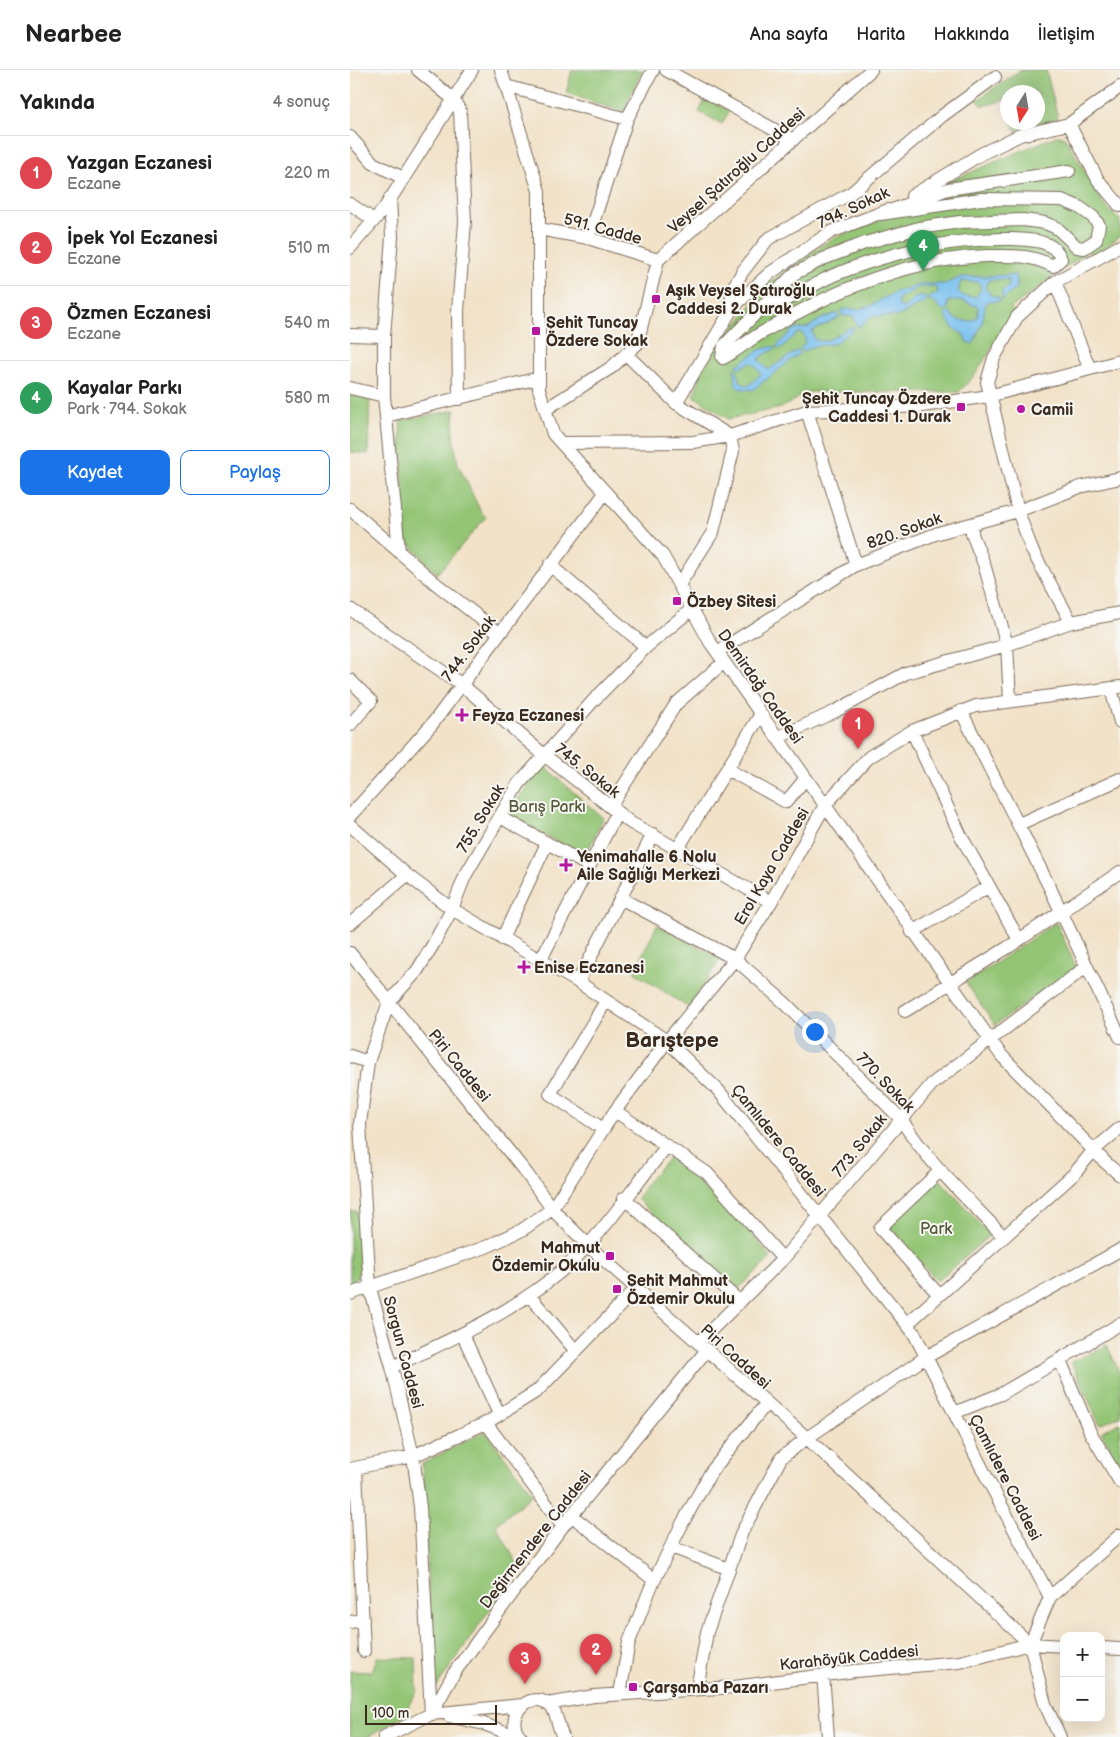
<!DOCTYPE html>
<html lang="tr">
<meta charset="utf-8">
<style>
body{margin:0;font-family:"Balsamiq Sans",sans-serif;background:#f6f6f6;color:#222}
.controls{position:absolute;right:15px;bottom:15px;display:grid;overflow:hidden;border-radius:10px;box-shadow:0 5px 20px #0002}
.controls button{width:45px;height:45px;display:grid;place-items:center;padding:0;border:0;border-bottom:1px solid #e0e0e0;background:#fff;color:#222;font:25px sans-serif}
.compass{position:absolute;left:650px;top:15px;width:45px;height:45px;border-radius:50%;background:#fff;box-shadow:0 5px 20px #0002;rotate:191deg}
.scale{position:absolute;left:15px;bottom:12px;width:132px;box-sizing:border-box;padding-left:5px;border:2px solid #3b2a1e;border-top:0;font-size:14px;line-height:18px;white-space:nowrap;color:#3b2a1e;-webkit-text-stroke:4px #f6f6f2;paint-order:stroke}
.you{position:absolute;left:464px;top:961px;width:18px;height:18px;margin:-12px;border:4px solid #fff;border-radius:50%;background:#1a73e8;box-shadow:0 0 0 8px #1a73e833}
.badge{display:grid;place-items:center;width:32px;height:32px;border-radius:50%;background:#1a73e8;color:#fff;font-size:16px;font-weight:700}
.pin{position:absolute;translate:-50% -41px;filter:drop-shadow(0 1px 2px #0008)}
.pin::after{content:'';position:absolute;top:26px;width:18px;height:15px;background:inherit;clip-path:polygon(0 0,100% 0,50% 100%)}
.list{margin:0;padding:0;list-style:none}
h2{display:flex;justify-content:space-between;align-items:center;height:65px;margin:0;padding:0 20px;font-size:21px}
h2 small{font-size:16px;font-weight:400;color:#767676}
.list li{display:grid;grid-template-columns:32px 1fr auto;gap:15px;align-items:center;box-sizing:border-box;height:75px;padding:0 20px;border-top:1px solid #e0e0e0}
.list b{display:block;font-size:19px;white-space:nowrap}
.list p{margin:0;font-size:16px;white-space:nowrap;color:#767676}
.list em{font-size:16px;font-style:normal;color:#767676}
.actions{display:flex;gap:10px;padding:15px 20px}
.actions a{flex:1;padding:11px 0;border:1px solid #1a73e8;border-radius:10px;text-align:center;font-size:18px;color:#1a73e8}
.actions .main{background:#1a73e8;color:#fff}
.map{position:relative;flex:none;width:770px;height:1667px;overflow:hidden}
header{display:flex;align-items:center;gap:30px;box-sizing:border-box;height:70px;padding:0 25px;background:#fff;border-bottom:1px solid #e0e0e0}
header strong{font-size:24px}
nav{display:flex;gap:28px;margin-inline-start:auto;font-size:18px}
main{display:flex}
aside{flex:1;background:#fff}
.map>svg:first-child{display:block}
.green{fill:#93c575;stroke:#67784a}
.water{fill:#76bfef;stroke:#587486;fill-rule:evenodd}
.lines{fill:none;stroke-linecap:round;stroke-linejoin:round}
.minor-casing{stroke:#7b6a5a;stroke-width:14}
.minor{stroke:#fff;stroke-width:12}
.poi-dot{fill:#b5179e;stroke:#f6f6f2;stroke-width:2}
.labels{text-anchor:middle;stroke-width:4;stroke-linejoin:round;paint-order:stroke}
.street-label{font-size:16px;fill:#3b2a1e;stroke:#f6f6f2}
.poi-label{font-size:16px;font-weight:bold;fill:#3b2a1e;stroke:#f6f6f2;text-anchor:start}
.park-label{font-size:16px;fill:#555838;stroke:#f6f6f2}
.district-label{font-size:21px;font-weight:bold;fill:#3b2a1e;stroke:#f6f6f2}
</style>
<header>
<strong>Nearbee</strong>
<nav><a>Ana sayfa</a><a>Harita</a><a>Hakkında</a><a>İletişim</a></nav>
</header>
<main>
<aside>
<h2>Yakında<small>4 sonuç</small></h2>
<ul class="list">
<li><span class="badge" style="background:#e0444e">1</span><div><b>Yazgan Eczanesi</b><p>Eczane</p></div><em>220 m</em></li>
<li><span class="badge" style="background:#e0444e">2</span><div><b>İpek Yol Eczanesi</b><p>Eczane</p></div><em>510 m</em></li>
<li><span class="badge" style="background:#e0444e">3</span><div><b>Özmen Eczanesi</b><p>Eczane</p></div><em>540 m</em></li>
<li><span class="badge" style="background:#2e9e5b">4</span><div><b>Kayalar Parkı</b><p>Park · 794. Sokak</p></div><em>580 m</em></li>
</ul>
<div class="actions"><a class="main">Kaydet</a><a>Paylaş</a></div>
</aside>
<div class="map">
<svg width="770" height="1667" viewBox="0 0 770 1667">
<rect width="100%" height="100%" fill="#f6f6f2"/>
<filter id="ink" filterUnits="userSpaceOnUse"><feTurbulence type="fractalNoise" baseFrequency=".02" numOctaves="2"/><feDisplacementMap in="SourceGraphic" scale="10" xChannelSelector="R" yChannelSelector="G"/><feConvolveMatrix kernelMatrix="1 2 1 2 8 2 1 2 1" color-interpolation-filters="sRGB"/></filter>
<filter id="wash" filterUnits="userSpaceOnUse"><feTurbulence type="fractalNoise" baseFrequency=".0096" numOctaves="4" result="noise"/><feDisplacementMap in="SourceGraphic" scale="20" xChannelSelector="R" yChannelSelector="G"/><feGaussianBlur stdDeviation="1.12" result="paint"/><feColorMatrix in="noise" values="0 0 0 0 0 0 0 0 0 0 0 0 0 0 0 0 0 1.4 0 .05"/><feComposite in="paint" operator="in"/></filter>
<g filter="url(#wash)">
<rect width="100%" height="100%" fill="#f2e2c8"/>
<path class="green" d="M 222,0 L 292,0 L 273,42 L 216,23 Z
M 671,0 L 696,0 L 708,48 L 665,61 L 662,53 L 688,52 L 688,22 L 658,22 L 657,38 L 655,30 L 633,36 L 627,30 Z
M 356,28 L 379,41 L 372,54 L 349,42 Z
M 706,66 L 714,66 L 755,136 L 770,150 L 770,166 L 743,187 L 738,181 L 661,238 L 665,242 L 624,306 L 609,322 L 458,322 L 431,338 L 378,349 L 344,326 L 353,297 L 417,215 L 453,188 L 482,169 L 547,143 L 600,111 Z
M 0,324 L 20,326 L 18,384 L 0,382 Z
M 105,340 L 103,365 L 108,394 L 131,442 L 136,447 L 87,504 L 55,469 L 50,351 Z
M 194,696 L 253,748 L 237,783 L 231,785 L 162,747 L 160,739 Z
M 706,852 L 726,897 L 645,955 L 616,913 Z
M 307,855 L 371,888 L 339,938 L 284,902 Z
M 320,1087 L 367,1121 L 421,1188 L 388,1219 L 379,1215 L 287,1129 L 299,1110 Z
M 585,1104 L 640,1165 L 587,1211 L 533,1151 Z
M 0,1141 L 7,1141 L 10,1201 L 6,1210 L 0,1212 Z
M 757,1275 L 770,1304 L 770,1346 L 750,1355 L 721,1292 Z
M 770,1353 L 770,1394 L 751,1362 Z
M 135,1361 L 183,1424 L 146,1455 L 169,1497 L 83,1622 L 72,1394 Z
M 27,1587 L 66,1588 L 67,1621 L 52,1647 L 18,1667 L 0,1667 L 0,1601 L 22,1602 Z"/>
<path class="water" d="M 664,205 L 667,208 L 667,218 L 652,230 L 652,221 L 659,216 L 658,209 L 639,210 L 635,218 L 642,226 L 648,227 L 650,231 L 636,232 L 632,253 L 623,274 L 617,272 L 613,264 L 602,257 L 595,244 L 599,241 C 603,251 612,251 622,251 L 628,246 L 628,237 L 613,231 L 598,231 L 598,238 L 593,241 L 586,233 L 580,231 L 579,227 L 587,224 L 588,220 L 583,216 L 569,217 L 548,229 L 548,233 L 549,236 L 554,237 C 562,233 566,222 576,227 L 576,231 L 548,246 L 524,246 L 507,257 L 504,246 L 493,246 L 490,241 L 493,239 L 509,239 L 520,236 L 545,222 L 571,214 L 595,214 L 611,207 ZM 611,211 L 628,212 C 633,217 630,223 625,227 L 613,226 L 608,221 Z
M 487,243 L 490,247 L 462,261 L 465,270 C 482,275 488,260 503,257 L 504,259 L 484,274 L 464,276 L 453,282 L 450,278 L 455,273 L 455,267 L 452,263 L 448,263 L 431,278 L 427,279 L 427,275 L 444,259 L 457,258 L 471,249 Z
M 424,276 L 425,279 L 412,286 L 409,290 L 418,300 L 448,280 L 450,283 L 403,320 L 391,319 L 386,316 L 384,299 L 388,301 C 388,310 390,313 398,316 L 411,304 L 404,294 L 399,293 L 390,298 L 386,296 L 409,280 Z"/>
</g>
<g filter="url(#ink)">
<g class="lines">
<defs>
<path id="minor" d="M 68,0 L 103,29 L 110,41 L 115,152 L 108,241 L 109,329
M 151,0 L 189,121 L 189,319 L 203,364 L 313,486 L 360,572 L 651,985 L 756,1093 L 770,1105
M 316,0 L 443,70
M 156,16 L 277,49
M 719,54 L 748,110 L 770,136
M 0,67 L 23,93 L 53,108
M 562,126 L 631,84 L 670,65 L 719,54 L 770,17
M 40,128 L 42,167 L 34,266 L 34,326 L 49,481
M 0,134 L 24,150
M 189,159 L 238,168 L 308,190
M 238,168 L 277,49 L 303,0
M 0,178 L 34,139 L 122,0
M 705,212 L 740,299
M 383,237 L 381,221 L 393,201 L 418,169 L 501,123 L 592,46 L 645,7
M 411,239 C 438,232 459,216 484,205 C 541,182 599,168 662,169 C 679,170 704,169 711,189 L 703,196 C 679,184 664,186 637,186 C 558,189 482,221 415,261 C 400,269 388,280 373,288 L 372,287 L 374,276 L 444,204 L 473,189 L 515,173 L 569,158 L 610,152 L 673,150 L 695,153 L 707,158 L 727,177 L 734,178 L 746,170 L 749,155 L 743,147 L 729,137 L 712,130 L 631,129 L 531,144 L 598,119 L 719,101
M 0,265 L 34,266
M 276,284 L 326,333 L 380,366
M 0,318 L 34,326
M 326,333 L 383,237 L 420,203 L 481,162 L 538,140
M 196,339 L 262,297 L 287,274 L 308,190 L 521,0
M 457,341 L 506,495
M 36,346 L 189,308
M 212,373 L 343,372 L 380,366 L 457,341 L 572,336 L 639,326 L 770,291
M 0,439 L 85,513 L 149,563
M 622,454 L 622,464 L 634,494 L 657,575 L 660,630
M 200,495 L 296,577
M 329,515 L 363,462 L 383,381 L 380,366
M 0,539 L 111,614 L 194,685 L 281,753 L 421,832
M 721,552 L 682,480 L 668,441 L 637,312 L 644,288 L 667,247 L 705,212 L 770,176
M 367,582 L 506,495 L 588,463 L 668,441 L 730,417 L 770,408
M 0,610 L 21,631 L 0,655
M 761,619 L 770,652
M 611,641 L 700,818 L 770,967
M 562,661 L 611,766 L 669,870
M 427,668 L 484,642 L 556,603 L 657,575 L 721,552 L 770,543
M 377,699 L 436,732 L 456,708
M 260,737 L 326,634 L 374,592
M 0,746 L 83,653 L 255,423
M 150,747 L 239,796
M 669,754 L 770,709
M 0,755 L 57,805 L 102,839 L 228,912 L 317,971 L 368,1020 L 564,1263 L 638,1410 L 700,1527
M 328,778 L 411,644
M 270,828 L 385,889 L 435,933 L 551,1049 C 578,1093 619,1130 654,1167
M 0,854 L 57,805
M 562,862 L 638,817
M 152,869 L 197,773
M 0,883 L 177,1104 L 202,1139 L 245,1182 L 457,1368 L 680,1574
M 190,891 L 267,743
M 228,912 L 303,764
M 555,941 L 657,878 L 770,802
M 0,986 L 18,992
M 265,1041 L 357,1103 L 433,1189
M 253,1059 L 200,1024 L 256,931
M 274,1128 L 390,1232
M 0,1224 L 136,1177 L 172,1160 L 202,1139 L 265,1041 L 317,971 L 385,889 L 421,832 L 475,735 L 519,687 L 562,661 L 626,636 L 770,617
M 179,1225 L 225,1280
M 589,1225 L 530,1158 L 591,1100
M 557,1254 L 724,1104 L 743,1081 L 770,1058
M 113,1265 L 149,1344
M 348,1273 L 433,1189 L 582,1014 L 736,897
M 710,1290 L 740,1362 L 770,1412
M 42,1297 C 111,1265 187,1232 239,1174 C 267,1144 290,1108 317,1076
M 604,1343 L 651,1324 L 770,1254
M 136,1353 L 213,1456
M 6,1398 L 14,1581
M 0,1399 L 63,1386 L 136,1353 L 187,1321 L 286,1219
M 222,1446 L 304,1510
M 321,1477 L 379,1499
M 0,1552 L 13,1550
M 680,1574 L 700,1527 L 770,1465
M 680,1574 L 695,1634 L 710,1667
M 751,1578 L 770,1579
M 473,1605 L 478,1667
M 347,1619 L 357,1562 L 392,1462 L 431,1388 L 457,1368 L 576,1287 L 770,1180
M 270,1624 L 279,1572 L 301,1517 L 332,1454 L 361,1402 L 416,1334
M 197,1634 L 244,1626 L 384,1617 L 505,1601 L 610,1592 L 680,1574 L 714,1576
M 81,1644 L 70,1437 L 63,1386 L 42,1297 L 20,1218 L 10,1054 L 18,992 L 39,932 L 67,901 L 84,873 L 102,839 L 115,806 L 169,714 L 243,631 L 296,577 L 342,539
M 81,1644 L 172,1635
M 99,1646 L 134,1654 L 168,1667
M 34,1667 L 81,1644 L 104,1603 L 167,1517 L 213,1456 L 356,1281
M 171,1667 C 150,1646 184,1615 202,1638 C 208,1646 208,1658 213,1667"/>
</defs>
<use href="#minor" class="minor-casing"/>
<use href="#minor" class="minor"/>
</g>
</g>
<g class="poi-dot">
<rect x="301" y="224" width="10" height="10" rx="2.5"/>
<rect x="181" y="256" width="10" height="10" rx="2.5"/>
<rect x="606" y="332" width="10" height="10" rx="2.5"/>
<circle cx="671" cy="339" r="5"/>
<rect x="322" y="526" width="10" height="10" rx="2.5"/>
<path d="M109.5 637.5h5v5h5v5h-5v5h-5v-5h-5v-5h5z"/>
<path d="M213.5 787.5h5v5h5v5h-5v5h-5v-5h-5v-5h5z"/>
<path d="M171.5 889.5h5v5h5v5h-5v5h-5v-5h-5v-5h5z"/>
<rect x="255" y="1181" width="10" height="10" rx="2.5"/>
<rect x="262" y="1214" width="10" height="10" rx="2.5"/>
<rect x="278" y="1612" width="10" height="10" rx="2.5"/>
</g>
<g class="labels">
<g class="street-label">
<text transform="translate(386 100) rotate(-42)" y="6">Veysel Şatıroğlu Caddesi</text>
<text transform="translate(503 137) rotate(-25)" y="6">794. Sokak</text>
<text transform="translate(253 158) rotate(15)" y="6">591. Cadde</text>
<text transform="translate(554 460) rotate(-20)" y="6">820. Sokak</text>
<text transform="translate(118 578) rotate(-53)" y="6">744. Sokak</text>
<text transform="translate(411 616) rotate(55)" y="6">Demirdağ Caddesi</text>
<text transform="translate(238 700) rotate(38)" y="6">745. Sokak</text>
<text transform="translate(130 748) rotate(-59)" y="6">755. Sokak</text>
<text transform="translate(421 796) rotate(-60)" y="6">Erol Kaya Caddesi</text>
<text transform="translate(110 995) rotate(51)" y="6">Piri Caddesi</text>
<text transform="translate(536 1012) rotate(46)" y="6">770. Sokak</text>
<text transform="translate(429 1070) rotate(51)" y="6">Çamlıdere Caddesi</text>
<text transform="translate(509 1075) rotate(-51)" y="6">773. Sokak</text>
<text transform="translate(54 1282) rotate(75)" y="6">Sorgun Caddesi</text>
<text transform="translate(386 1286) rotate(42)" y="6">Piri Caddesi</text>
<text transform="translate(656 1407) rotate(63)" y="6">Çamlıdere Caddesi</text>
<text transform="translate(185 1469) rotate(-52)" y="6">Değirmendere Caddesi</text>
<text transform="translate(499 1587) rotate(-6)" y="6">Karahöyük Caddesi</text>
</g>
<g class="poi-label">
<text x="316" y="226">Aşık Veysel Şatıroğlu<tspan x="316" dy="18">Caddesi 2. Durak</tspan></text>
<text x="196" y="258">Şehit Tuncay<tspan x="196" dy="18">Özdere Sokak</tspan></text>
<text x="601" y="334" text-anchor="end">Şehit Tuncay Özdere<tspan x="601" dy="18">Caddesi 1. Durak</tspan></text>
<text x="681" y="345">Camii</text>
<text x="337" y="537">Özbey Sitesi</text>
<text x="122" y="651">Feyza Eczanesi</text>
<text x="227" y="792">Yenimahalle 6 Nolu<tspan x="227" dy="18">Aile Sağlığı Merkezi</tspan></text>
<text x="184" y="903">Enise Eczanesi</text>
<text x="250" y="1183" text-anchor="end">Mahmut<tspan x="250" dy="18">Özdemir Okulu</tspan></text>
<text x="277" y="1216">Şehit Mahmut<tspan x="277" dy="18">Özdemir Okulu</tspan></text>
<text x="293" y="1623">Çarşamba Pazarı</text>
</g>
<g class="park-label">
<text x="197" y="742">Barış Parkı</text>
<text x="586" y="1164">Park</text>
</g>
<g class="district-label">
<text x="322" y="977">Barıştepe</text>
</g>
</g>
</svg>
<div class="controls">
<button>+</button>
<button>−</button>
</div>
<svg class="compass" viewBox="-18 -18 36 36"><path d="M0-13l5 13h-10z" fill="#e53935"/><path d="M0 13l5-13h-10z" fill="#767676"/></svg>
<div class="scale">100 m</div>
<div class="you"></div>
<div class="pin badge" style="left:508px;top:679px;background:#e0444e">1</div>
<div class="pin badge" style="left:246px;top:1605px;background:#e0444e">2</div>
<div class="pin badge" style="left:175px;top:1614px;background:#e0444e">3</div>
<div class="pin badge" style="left:573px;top:201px;background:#2e9e5b">4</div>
</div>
</main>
